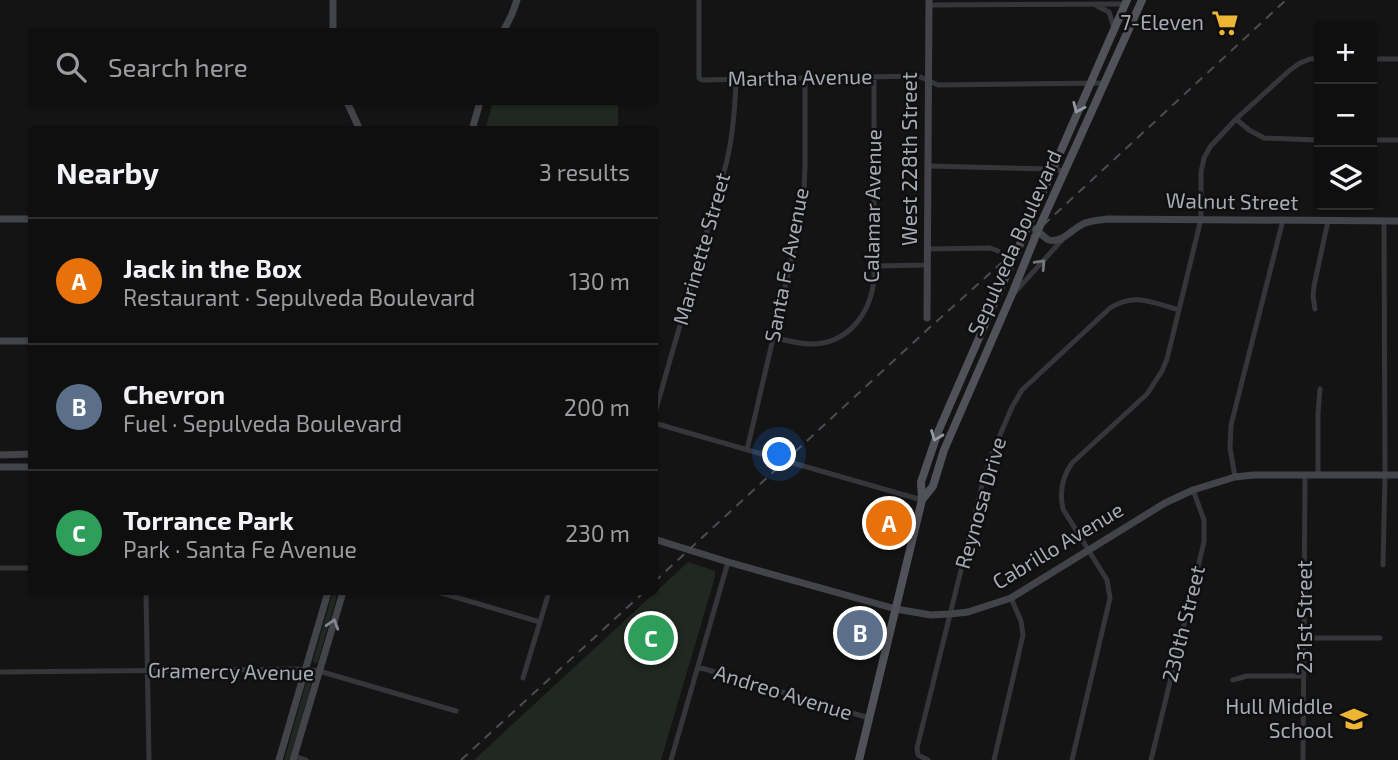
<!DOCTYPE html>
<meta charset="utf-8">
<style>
body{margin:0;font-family:"Exo 2",sans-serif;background:#1d1d1e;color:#f1f3f6}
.controls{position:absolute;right:21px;top:21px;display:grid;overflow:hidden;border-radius:7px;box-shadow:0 2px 5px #0004}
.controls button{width:63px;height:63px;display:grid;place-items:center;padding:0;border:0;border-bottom:2px solid #2f2f30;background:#0f0f10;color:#f1f3f6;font:35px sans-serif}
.you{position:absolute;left:780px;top:455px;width:24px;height:24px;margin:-18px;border:5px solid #fff;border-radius:50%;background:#1a73e8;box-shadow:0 0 0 10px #1a73e833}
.badge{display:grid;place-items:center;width:46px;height:46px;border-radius:50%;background:#eeb433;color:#fff;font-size:23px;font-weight:700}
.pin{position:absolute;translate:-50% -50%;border:4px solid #fff;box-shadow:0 2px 7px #0006}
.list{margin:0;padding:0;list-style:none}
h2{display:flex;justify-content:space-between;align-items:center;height:91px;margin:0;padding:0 28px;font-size:30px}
h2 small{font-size:23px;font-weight:400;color:#9b9c9f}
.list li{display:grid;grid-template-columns:46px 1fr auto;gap:21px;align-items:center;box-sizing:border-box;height:126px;padding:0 28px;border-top:2px solid #2f2f30}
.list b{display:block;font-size:26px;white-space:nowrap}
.list p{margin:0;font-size:23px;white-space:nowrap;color:#9b9c9f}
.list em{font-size:23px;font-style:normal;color:#9b9c9f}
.icon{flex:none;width:38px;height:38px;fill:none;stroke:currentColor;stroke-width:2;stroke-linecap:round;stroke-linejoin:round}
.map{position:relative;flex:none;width:1398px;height:760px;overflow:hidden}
.search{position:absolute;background:#0f0f10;box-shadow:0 2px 5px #0004;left:28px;top:28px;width:630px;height:77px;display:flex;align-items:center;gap:18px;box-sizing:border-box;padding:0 24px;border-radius:7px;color:#9b9c9f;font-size:26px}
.panel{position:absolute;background:#0f0f10;box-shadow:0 2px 5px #0004;left:28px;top:126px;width:630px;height:469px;border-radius:7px}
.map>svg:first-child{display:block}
.green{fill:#202821}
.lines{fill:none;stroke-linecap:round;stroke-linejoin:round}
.street{stroke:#35363a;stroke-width:5}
.secondary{stroke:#43444a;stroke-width:7}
.primary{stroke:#515259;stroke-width:8}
.rail{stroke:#4c4d53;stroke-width:2;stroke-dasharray:9 7;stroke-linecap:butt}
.oneway{stroke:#9598a3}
.oneway2{stroke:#73767e}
.oneway3{stroke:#838690}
.labels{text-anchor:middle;stroke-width:5;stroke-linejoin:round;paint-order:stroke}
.poi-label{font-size:21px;fill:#a6aab5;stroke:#0f0f10;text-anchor:end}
.street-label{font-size:21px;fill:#a6aab5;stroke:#0f0f10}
</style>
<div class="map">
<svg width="1398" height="760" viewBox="0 0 1398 760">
<rect width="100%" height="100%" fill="#141415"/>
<path class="green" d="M 493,102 L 618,102 L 618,129 L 485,129 Z
M 688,562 L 715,571 L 715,577 L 661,760 L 474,760 Z
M 333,592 L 338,592 L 318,661 L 315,664 L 313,660 Z
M 309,679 L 312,682 L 289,760 L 284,760 L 307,680 Z"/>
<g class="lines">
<path class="street" d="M 699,0 L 699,78 L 702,80 L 918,76 L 938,85 L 1105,83
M 929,5 L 1125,4
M 1097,6 L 1109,12 L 1114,28
M 1372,59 L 1398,59
M 1236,119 L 1249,130 L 1264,138 L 1319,140
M 1372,140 L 1398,140
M 928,166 L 1052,169 L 1064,171
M 927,249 L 990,248 L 998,251
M 874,266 L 927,265
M 1015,292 L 1062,240
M 1315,309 L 1313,296 L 1314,286 L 1328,221
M 773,337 C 785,340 798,344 811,344 C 848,344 870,314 874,280 L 874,77
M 654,416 L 725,168 C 733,139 735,110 736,80
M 654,423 L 922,500
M 747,450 L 803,210 L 805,167 L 805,78
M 1318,475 L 1318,413 L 1320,389
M 1235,477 L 1230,448 L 1231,425 L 1283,220
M 1383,565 L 1385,475 L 1384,221
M 0,568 L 32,568
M 146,592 L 149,760
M 438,592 L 540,622
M 1305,638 L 1380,638
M 698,667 L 869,718
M 0,672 L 305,669 L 319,671 L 456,711
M 523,678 L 549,592
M 1233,680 L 1247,676 L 1304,676
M 294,756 L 306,760
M 671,760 L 728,562
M 928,760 L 918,755 L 917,748 L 983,481 L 991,456 L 1012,407 L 1022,390 L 1110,308 C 1135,292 1153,303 1179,310
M 994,760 L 1023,635 L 1021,621 L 1011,598
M 1072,760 L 1110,598 L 1107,580 L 1063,509 C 1059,491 1062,477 1072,463 L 1147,394 L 1162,371 L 1167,359 L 1201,219 L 1201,172 L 1204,158 L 1210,147 L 1236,119 L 1290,70 L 1300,63 L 1310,59 L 1319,59
M 1151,760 L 1204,542 L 1204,520 L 1193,490
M 1303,760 L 1305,475"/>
<path class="secondary" d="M 333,0 L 333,32
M 503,32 L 512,14 L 517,0
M 347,102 L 360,130
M 472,130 L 480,102
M 0,219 L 32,219
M 1035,229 C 1040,232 1044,238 1049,240 C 1062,244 1074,227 1085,223 C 1093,220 1101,220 1108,219 L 1398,221
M 927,318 L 929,0
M 0,341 L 32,341
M 0,455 L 32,454
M 0,467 L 32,467
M 654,539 L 728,562 L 896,609 L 931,615 L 950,614 L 968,612 L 1011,598 L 1165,503 L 1193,490 L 1235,477 L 1253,475 L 1398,475
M 279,760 L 328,592
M 293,760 L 343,592"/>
<path class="primary" d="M 922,500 L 933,486 L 944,450 L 1012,294 L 1038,230 L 1142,0
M 859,760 L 922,500 L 921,482 L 938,432 C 1001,288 1063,144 1127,0"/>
<path class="rail" d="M 654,582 L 927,330 L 1038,230 L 1286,0
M 461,760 L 644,592"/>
</g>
<defs><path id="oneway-chevron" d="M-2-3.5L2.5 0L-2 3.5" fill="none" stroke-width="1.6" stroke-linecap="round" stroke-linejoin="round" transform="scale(1.75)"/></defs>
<g class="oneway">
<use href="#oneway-chevron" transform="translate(1078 108) rotate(114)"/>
<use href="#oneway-chevron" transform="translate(936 436) rotate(111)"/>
</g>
<use class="oneway2" href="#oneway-chevron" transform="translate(1041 264) rotate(-47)"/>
<use class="oneway3" href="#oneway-chevron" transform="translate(333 624) rotate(-73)"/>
<defs>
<symbol id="supermarket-bare" viewBox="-9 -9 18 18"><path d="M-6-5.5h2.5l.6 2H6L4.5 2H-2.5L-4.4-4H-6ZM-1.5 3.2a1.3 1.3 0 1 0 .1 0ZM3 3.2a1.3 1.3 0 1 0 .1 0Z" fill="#eeb433" stroke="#0f0f10" stroke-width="2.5" paint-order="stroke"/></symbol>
<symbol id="school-bare" viewBox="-9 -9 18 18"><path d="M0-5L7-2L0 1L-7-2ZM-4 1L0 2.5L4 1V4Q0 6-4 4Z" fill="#eeb433" stroke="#0f0f10" stroke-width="2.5" paint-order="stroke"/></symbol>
</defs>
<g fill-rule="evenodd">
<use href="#supermarket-bare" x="1206" y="4" width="38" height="38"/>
<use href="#school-bare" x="1335" y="700" width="38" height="38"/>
</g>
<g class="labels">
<g class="poi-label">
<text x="1204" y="30">7-Eleven</text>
<text x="1333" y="714">Hull Middle<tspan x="1333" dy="24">School</tspan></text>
</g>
<g class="street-label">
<text transform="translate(800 78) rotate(-1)" y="7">Martha Avenue</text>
<text transform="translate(910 159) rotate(-90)" y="7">West 228th Street</text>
<text transform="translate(1232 202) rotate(1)" y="7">Walnut Street</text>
<text transform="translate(873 206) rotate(-89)" y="7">Calamar Avenue</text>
<text transform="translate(1015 243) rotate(-66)" y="7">Sepulveda Boulevard</text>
<text transform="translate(702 249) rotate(-74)" y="7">Marinette Street</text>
<text transform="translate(787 265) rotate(-79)" y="7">Santa Fe Avenue</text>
<text transform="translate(981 503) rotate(-74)" y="7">Reynosa Drive</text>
<text transform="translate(1058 546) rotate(-31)" y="7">Cabrillo Avenue</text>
<text transform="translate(1305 617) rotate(-90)" y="7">231st Street</text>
<text transform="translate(1184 624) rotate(-76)" y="7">230th Street</text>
<text transform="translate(231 672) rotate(1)" y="7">Gramercy Avenue</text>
<text transform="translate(783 693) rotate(17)" y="7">Andreo Avenue</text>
</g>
</g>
</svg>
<div class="controls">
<button>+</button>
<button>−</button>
<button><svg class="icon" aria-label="layers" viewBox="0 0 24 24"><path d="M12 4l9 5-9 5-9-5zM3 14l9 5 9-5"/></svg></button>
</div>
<div class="you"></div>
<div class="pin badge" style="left:889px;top:523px;background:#e8710a">A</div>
<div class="pin badge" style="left:860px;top:633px;background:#5c6f8a">B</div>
<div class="pin badge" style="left:651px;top:638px;background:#2e9e5b">C</div>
<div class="search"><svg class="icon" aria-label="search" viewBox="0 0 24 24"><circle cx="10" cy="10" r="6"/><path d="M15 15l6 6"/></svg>Search here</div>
<section class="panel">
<h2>Nearby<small>3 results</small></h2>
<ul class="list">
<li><span class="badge" style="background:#e8710a">A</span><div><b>Jack in the Box</b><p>Restaurant · Sepulveda Boulevard</p></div><em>130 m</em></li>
<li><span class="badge" style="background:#5c6f8a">B</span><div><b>Chevron</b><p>Fuel · Sepulveda Boulevard</p></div><em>200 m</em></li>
<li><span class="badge" style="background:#2e9e5b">C</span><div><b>Torrance Park</b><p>Park · Santa Fe Avenue</p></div><em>230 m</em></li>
</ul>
</section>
</div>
